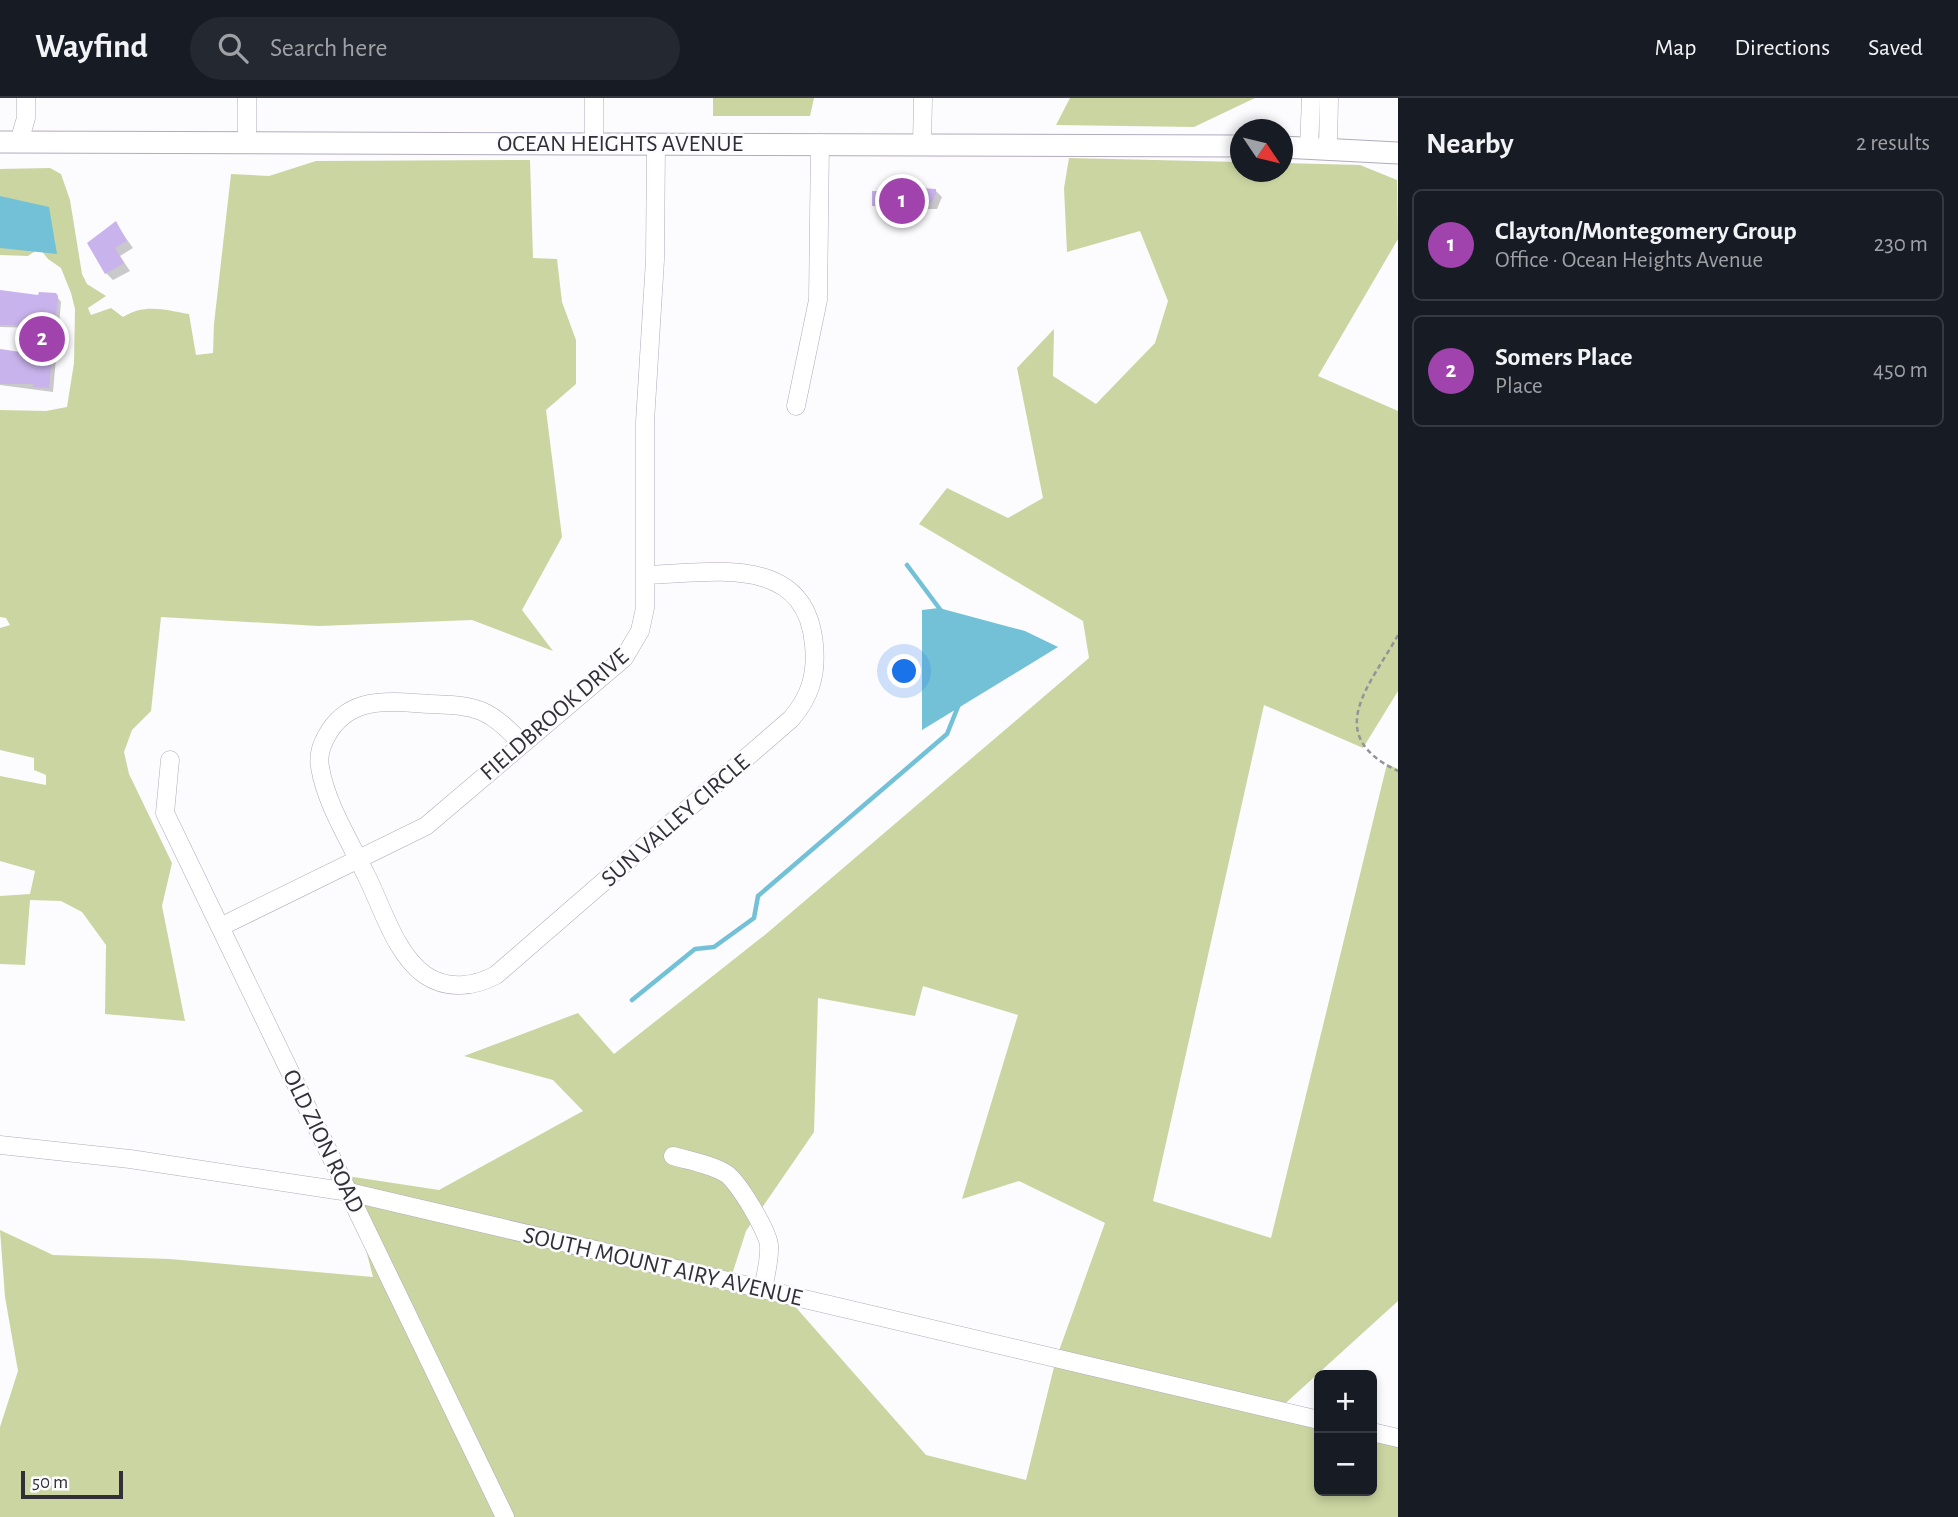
<!DOCTYPE html>
<meta charset="utf-8">
<style>
body{margin:0;font-family:"Alegreya Sans",sans-serif;background:#242831;color:#f1f3f6}
.controls{position:absolute;right:21px;bottom:21px;display:grid;overflow:hidden;border-radius:10px;box-shadow:0 4px 10px #0003}
.controls button{width:63px;height:63px;display:grid;place-items:center;padding:0;border:0;border-bottom:2px solid #363941;background:#171b24;color:#f1f3f6;font:35px sans-serif}
.compass{position:absolute;left:1230px;top:21px;width:63px;height:63px;border-radius:50%;background:#171b24;box-shadow:0 4px 10px #0003;rotate:125deg}
.scale{position:absolute;left:21px;bottom:18px;width:102px;box-sizing:border-box;padding-left:7px;border:4px solid #323036;border-top:0;font-size:19px;line-height:24px;white-space:nowrap;color:#323036;-webkit-text-stroke:5px #fcfbfe;paint-order:stroke}
.you{position:absolute;left:905px;top:574px;width:24px;height:24px;margin:-18px;border:5px solid #fff;border-radius:50%;background:#1a73e8;box-shadow:0 0 0 10px #1a73e833}
.badge{display:grid;place-items:center;width:46px;height:46px;border-radius:50%;background:#a143ac;color:#fff;font-size:23px;font-weight:700}
.pin{position:absolute;translate:-50% -50%;border:4px solid #fff;box-shadow:0 2px 7px #0006}
.list{margin:0;padding:0;list-style:none}
h2{display:flex;justify-content:space-between;align-items:center;height:91px;margin:0;padding:0 28px;font-size:30px}
h2 small{font-size:23px;font-weight:400;color:#9ea1a6}
.list li{display:grid;grid-template-columns:46px 1fr auto;gap:21px;align-items:center;box-sizing:border-box;height:112px;margin:0 14px 14px;padding:0 14px;border:2px solid #363941;border-radius:10px}
.list b{display:block;font-size:26px;white-space:nowrap}
.list p{margin:0;font-size:23px;white-space:nowrap;color:#9ea1a6}
.list em{font-size:23px;font-style:normal;color:#9ea1a6}
.icon{flex:none;width:38px;height:38px;fill:none;stroke:currentColor;stroke-width:2;stroke-linecap:round;stroke-linejoin:round}
.map{position:relative;flex:none;width:1398px;height:1419px;overflow:hidden}
header{display:flex;align-items:center;gap:42px;box-sizing:border-box;height:98px;padding:0 35px;background:#171b24;border-bottom:2px solid #363941}
header strong{font-size:33px}
nav{display:flex;gap:38px;margin-inline-start:auto;font-size:24px}
.search{width:490px;height:63px;background:#242831;display:flex;align-items:center;gap:18px;box-sizing:border-box;padding:0 24px;border-radius:38px;color:#9ea1a6;font-size:26px}
main{display:flex}
aside{flex:1;background:#171b24}
.map>svg:first-child{display:block}
.green{fill:#cbd5a1;fill-rule:evenodd}
.water{fill:#73c1d7}
.shadow{fill:#0003}
.lines{fill:none;stroke-linecap:round;stroke-linejoin:round}
.stream{stroke:#73c1d7;stroke-width:4.5}
.building{fill:#c9b3ec}
.minor-casing{stroke:#b1abbc;stroke-width:19}
.major-casing{stroke:#b1abbc;stroke-width:23}
.path{stroke:#959398;stroke-width:2.5;stroke-dasharray:5 3.5;stroke-linecap:butt}
.minor{stroke:#fff;stroke-width:18}
.major{stroke:#fff;stroke-width:21}
.labels{text-anchor:middle;stroke-width:5;stroke-linejoin:round;paint-order:stroke}
.street-label{font-size:24px;fill:#323036;stroke:#fcfbfe}
</style>
<header>
<strong>Wayfind</strong>
<div class="search"><svg class="icon" aria-label="search" viewBox="0 0 24 24"><circle cx="10" cy="10" r="6"/><path d="M15 15l6 6"/></svg>Search here</div>
<nav><a>Map</a><a>Directions</a><a>Saved</a></nav>
</header>
<main>
<div class="map">
<svg width="1398" height="1419" viewBox="0 0 1398 1419">
<rect width="100%" height="100%" fill="#fcfbfe"/>
<path class="green" d="M 713,0 L 814,0 L 810,18 L 713,18 Z
M 1070,0 L 1255,0 L 1194,29 L 1056,27 Z
M 1069,60 L 1240,64 L 1240,74 L 1282,74 L 1283,65 L 1360,67 L 1397,82 L 1398,141 L 1318,278 L 1398,313 L 1398,593 L 1363,650 L 1264,607 L 1153,1103 L 1271,1140 L 1387,666 L 1398,671 L 1398,1203 L 1278,1312 L 1319,1322 L 1319,1393 L 1372,1393 L 1372,1333 L 1398,1339 L 1398,1419 L 0,1419 L 0,1329 L 18,1273 L 5,1199 L 0,1132 L 53,1157 L 170,1161 L 373,1179 L 347,1078 L 439,1092 L 583,1013 L 553,982 L 464,958 L 578,915 L 614,956 L 766,836 L 1089,560 L 1083,523 L 919,426 L 947,390 L 1008,420 L 1043,400 L 1017,270 L 1054,231 L 1053,278 L 1096,306 L 1155,245 L 1168,203 L 1140,133 L 1067,154 L 1064,90 ZM 923,888 L 1018,917 L 962,1101 L 1019,1083 L 1105,1125 L 1056,1261 L 1026,1382 L 926,1357 L 785,1197 L 729,1186 L 746,1133 L 814,1034 L 818,900 L 915,918 Z
M 530,62 L 533,160 L 557,161 L 562,204 L 576,242 L 576,286 L 546,312 L 562,439 L 522,512 L 553,553 L 472,522 L 319,528 L 161,519 L 151,613 L 132,632 L 124,654 L 129,676 L 172,765 L 162,808 L 185,923 L 105,916 L 106,847 L 82,814 L 61,803 L 30,802 L 25,867 L 0,866 L 0,798 L 30,796 L 35,773 L 0,763 L 0,678 L 46,687 L 46,677 L 34,672 L 34,660 L 0,652 L 0,530 L 10,527 L 6,520 L 0,519 L 0,312 L 46,313 L 67,309 L 74,265 L 75,211 L 71,195 L 61,170 L 48,161 L 0,101 L 0,71 L 50,70 L 61,76 L 70,102 L 82,176 L 87,186 L 106,198 L 88,210 L 91,217 L 111,210 L 123,219 C 144,205 166,212 189,216 L 196,257 L 213,255 L 214,226 L 231,76 L 269,78 L 316,63 Z
M 0,149 L 41,149 L 28,158 L 0,157 Z"/>
<path class="water" d="M 0,98 L 49,109 L 57,156 L 0,150 Z
M 939,510 L 1025,533 L 1058,549 L 922,632 L 922,512 Z"/>
<path class="shadow" d="M 935,92 L 942,99 L 937,111 L 922,111 L 916,115 L 916,123 L 902,123 L 894,115 L 881,114 L 874,107 Z
M 116,126 L 133,150 L 120,158 L 130,173 L 113,182 L 106,175 Z
M 0,195 L 40,199 L 55,196 L 61,204 L 53,294 L 0,287 L 0,252 L 35,258 L 33,249 L 37,230 L 0,229 Z"/>
<g class="lines">
<path class="stream" d="M 907,467 L 942,514
M 632,902 L 695,851 L 714,849 L 754,820 L 758,798 L 947,636 L 959,606"/>
</g>
<path class="building" d="M 906,89 L 936,91 L 936,96 L 931,105 L 914,104 L 909,108 L 909,117 L 894,117 L 888,108 L 872,108 L 872,93 L 906,93 Z
M 116,123 L 127,143 L 115,150 L 124,165 L 105,176 L 87,145 Z
M 0,192 L 38,197 L 39,194 L 56,195 L 58,198 L 49,290 L 33,289 L 33,286 L 0,286 L 0,251 L 34,256 L 34,250 L 31,250 L 36,227 L 0,227 Z"/>
<g class="lines">
<defs>
<path id="minor" d="M 247,0 L 247,45
M 594,0 L 594,44
M 19,44 L 26,20 L 26,0
M 922,46 L 923,0
M 1309,50 L 1311,0
M 1328,50 L 1329,0
M 796,308 L 818,202 L 820,45
M 522,646 C 483,602 469,609 414,605 C 378,602 345,603 326,639 C 321,648 318,658 320,669 C 326,706 350,743 366,777 C 382,808 395,856 425,877 C 447,892 474,889 496,877 L 791,621 C 810,599 817,577 814,547 C 806,455 713,475 646,477
M 170,662 L 165,715 L 505,1419
M 220,829 L 426,728 L 624,560 L 640,533 L 645,510 L 645,324 L 655,162 L 656,45
M 0,1047 L 130,1061 L 349,1094 L 1319,1322
M 673,1058 C 690,1063 710,1066 725,1075 C 737,1081 769,1135 769,1148 C 770,1162 765,1178 763,1192
M 1372,1334 L 1398,1340"/>
<path id="major" d="M 0,44 L 1240,48
M 1282,49 L 1398,55"/>
</defs>
<use href="#minor" class="minor-casing"/>
<use href="#major" class="major-casing"/>
<path class="path" d="M 1398,537 C 1369,589 1322,637 1398,673"/>
<use href="#minor" class="minor"/>
<use href="#major" class="major"/>
</g>
<g class="labels">
<g class="street-label">
<text x="620" y="53">OCEAN HEIGHTS AVENUE</text>
<text transform="translate(554 616) rotate(-41)" y="8">FIELDBROOK DRIVE</text>
<text transform="translate(675 722) rotate(-41)" y="8">SUN VALLEY CIRCLE</text>
<text transform="translate(324 1043) rotate(64)" y="8">OLD ZION ROAD</text>
<text transform="translate(663 1168) rotate(13)" y="8">SOUTH MOUNT AIRY AVENUE</text>
</g>
</g>
</svg>
<div class="controls">
<button>+</button>
<button>−</button>
</div>
<svg class="compass" viewBox="-18 -18 36 36"><path d="M0-13l5 13h-10z" fill="#e53935"/><path d="M0 13l5-13h-10z" fill="#9ea1a6"/></svg>
<div class="scale">50 m</div>
<div class="you"></div>
<div class="pin badge" style="left:902px;top:103px">1</div>
<div class="pin badge" style="left:42px;top:241px">2</div>
</div>
<aside>
<h2>Nearby<small>2 results</small></h2>
<ul class="list">
<li><span class="badge">1</span><div><b>Clayton/Montegomery Group</b><p>Office · Ocean Heights Avenue</p></div><em>230 m</em></li>
<li><span class="badge">2</span><div><b>Somers Place</b><p>Place</p></div><em>450 m</em></li>
</ul>
</aside>
</main>
